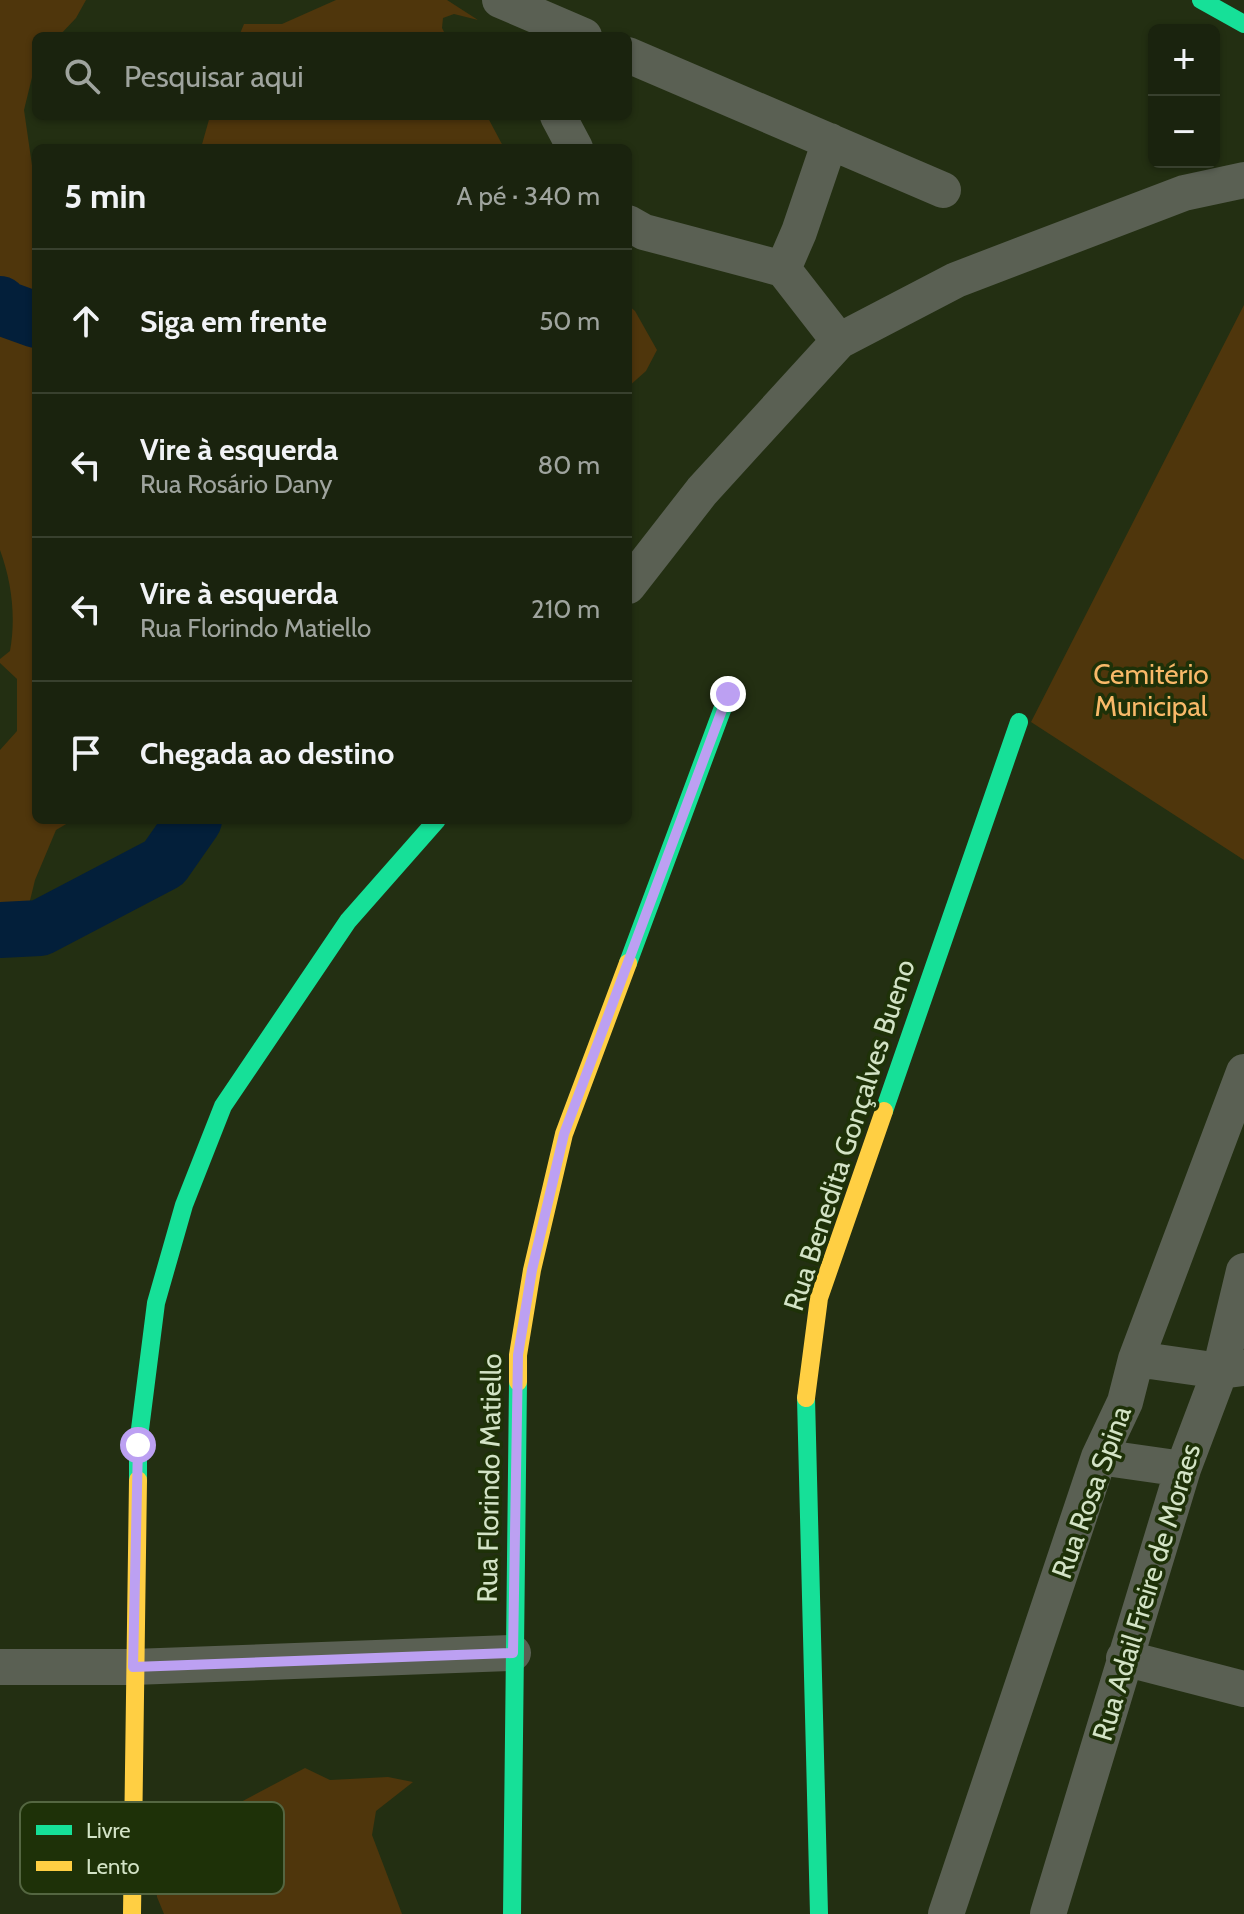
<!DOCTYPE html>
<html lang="pt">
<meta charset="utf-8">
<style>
body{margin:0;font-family:Cabin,sans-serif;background:#272f1c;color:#f1f3f6}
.controls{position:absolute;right:24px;top:24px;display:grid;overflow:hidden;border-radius:12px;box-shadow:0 2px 6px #0004}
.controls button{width:72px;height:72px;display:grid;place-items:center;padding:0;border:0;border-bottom:2px solid #38402e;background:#1a230e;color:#f1f3f6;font:40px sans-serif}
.stop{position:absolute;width:24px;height:24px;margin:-18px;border:6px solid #bca0f2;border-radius:50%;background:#fff}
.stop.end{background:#bca0f2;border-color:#fff;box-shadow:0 2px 8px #0008}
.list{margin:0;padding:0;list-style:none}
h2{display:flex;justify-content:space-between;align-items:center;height:104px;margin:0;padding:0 32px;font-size:34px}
h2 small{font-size:26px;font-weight:400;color:#9fa49e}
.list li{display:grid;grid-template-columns:52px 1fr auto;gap:24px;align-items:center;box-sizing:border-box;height:144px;padding:0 32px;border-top:2px solid #38402e}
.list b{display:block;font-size:30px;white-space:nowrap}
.list p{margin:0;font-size:26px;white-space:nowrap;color:#9fa49e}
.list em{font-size:26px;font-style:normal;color:#9fa49e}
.icon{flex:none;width:44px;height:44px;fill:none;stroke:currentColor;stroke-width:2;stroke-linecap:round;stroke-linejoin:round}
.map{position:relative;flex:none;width:1244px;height:1914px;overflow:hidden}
.search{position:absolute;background:#1a230e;box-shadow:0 2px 6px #0004;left:32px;top:32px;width:600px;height:88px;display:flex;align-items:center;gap:20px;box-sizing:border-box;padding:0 28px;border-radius:12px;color:#9fa49e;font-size:30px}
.panel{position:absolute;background:#1a230e;box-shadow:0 2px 6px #0004;left:32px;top:144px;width:600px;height:680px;border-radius:12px}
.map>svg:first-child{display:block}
.green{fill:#4f360c}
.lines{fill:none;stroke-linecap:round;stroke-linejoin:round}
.river{stroke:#031f3a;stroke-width:56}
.street{stroke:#5a6053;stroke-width:36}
.fast{stroke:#16e098;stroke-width:18}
.slow{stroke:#ffcf43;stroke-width:18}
.route{stroke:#bca0f2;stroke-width:10}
.labels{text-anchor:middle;stroke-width:7;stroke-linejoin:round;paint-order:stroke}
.park-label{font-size:28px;fill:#f9b969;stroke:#1e3108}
.street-label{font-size:28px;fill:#d3e3c6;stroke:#1e3108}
.key{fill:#1e3108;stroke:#546641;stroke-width:2}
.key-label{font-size:22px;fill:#d3e3c6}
</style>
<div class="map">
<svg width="1244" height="1914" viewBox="0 0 1244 1914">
<rect width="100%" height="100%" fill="#232f12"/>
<path class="green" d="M 0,0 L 86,0 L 76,18 L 59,36 L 36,36 L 36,61 L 24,110 L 36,193 L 36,820 L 73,820 L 56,830 L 35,880 L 25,921 L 12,922 L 0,930 L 0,750 L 17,731 L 17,679 L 0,663 L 0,659 L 10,651 C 16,617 12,583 0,550 Z
M 336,0 L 447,0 L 478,20 L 454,14 L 443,18 L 442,28 L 446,36 L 239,36 L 244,24 L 282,24 Z
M 210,116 L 487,116 L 504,148 L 201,148 Z
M 628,305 L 635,311 L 657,350 L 646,371 L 628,387 Z
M 1244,305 L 1244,860 L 1031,722 Z
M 305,1768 L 330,1780 L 388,1777 L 413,1782 L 376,1811 L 372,1835 L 402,1914 L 164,1914 L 157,1897 L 155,1874 L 184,1832 Z"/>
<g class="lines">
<path class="river" d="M 0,304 L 3,308 L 36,320
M 0,930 L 40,928 L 164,863 L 194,820"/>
<path class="street" d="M 500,0 L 584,36
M 628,55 L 943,190
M 558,116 L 575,148
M 830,141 L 799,232 L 783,269 L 839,341
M 628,223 L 644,232 L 783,269
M 628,586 L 702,491 L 839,341 L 956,280 L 1184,193 L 1244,180
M 1136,1359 L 1220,1371 L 1242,1368
M 1099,1457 L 1183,1469
M 1124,1658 L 1244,1689
M 0,1667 L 133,1667 L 513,1653
M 946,1914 L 1099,1457 L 1125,1402 L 1136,1359 L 1244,1072
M 1048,1914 L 1183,1469 L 1220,1371 L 1244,1271"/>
<path class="fast" d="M 1201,0 L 1244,24
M 628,963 L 728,694
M 884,1111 L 1019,722
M 806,1398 L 819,1914
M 138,1480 L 138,1445 L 156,1303 L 184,1205 L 223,1106 L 348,921 L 437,820
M 512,1914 L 518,1382"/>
<path class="slow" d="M 518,1382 L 518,1355 L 532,1270 L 564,1134 L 628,963
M 806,1398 L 819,1298 L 884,1111
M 132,1914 L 138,1480"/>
</g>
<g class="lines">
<path class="route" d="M 138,1445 L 133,1667 L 513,1653 L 518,1355 L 532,1270 L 564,1134 L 728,694"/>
</g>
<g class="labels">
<g class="park-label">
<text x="1151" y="684">Cemitério<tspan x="1151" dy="32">Municipal</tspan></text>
</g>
<g class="street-label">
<text transform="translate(849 1135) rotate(-72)" y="10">Rua Benedita Gonçalves Bueno</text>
<text transform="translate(489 1478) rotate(-89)" y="10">Rua Florindo Matiello</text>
<text transform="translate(1091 1492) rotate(-70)" y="10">Rua Rosa Spina</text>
<text transform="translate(1146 1592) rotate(-73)" y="10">Rua Adail Freire de Moraes</text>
</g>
</g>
<rect x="20" y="1802" width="264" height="92" rx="12" class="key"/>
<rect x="36" y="1825" width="36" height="10" fill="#16e098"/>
<rect x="36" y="1861" width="36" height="10" fill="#ffcf43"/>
<g class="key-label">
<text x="86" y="1838">Livre</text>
<text x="86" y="1874">Lento</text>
</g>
</svg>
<div class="controls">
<button>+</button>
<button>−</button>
</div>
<div class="stop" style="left:138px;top:1445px"></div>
<div class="stop end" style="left:728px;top:694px"></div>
<div class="search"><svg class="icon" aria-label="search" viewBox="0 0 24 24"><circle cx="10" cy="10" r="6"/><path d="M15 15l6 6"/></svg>Pesquisar aqui</div>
<section class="panel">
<h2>5 min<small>A pé · 340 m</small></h2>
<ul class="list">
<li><svg class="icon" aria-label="ahead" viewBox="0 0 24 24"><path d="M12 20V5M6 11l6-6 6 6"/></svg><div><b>Siga em frente</b></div><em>50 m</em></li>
<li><svg class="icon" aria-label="left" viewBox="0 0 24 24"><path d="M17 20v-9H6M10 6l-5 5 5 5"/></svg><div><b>Vire à esquerda</b><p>Rua Rosário Dany</p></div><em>80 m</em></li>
<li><svg class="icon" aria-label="left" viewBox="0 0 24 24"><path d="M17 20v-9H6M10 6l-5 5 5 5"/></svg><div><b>Vire à esquerda</b><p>Rua Florindo Matiello</p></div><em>210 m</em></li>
<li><svg class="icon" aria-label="arrive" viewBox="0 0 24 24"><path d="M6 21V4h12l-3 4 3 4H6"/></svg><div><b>Chegada ao destino</b></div></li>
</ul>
</section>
</div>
